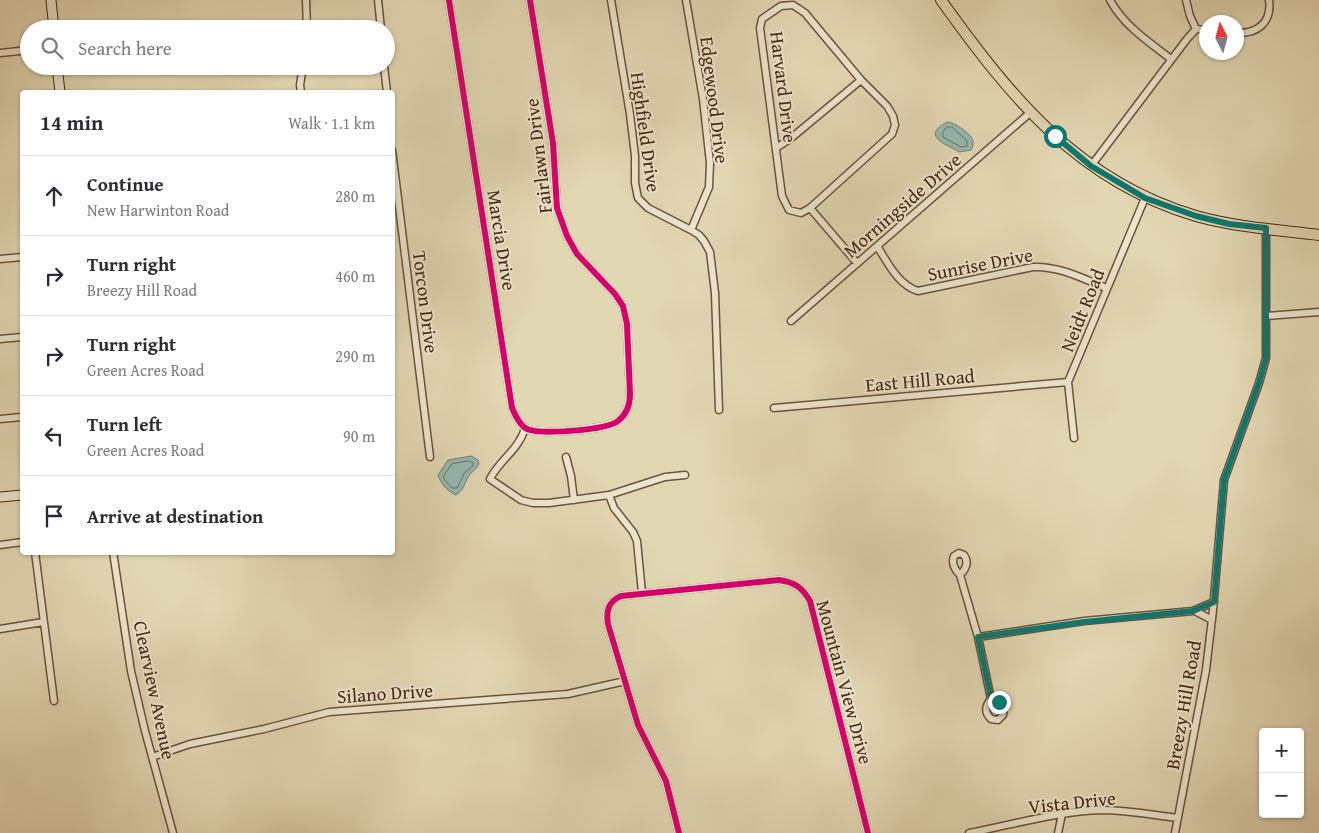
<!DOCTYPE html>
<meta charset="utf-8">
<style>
body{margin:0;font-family:"Gentium Book Plus",serif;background:#f7f7f7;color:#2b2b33}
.controls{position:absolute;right:15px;bottom:15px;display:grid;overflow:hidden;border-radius:5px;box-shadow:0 1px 4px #0004}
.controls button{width:45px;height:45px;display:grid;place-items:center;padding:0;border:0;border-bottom:1px solid #e1e1e2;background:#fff;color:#2b2b33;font:25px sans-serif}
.compass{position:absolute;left:1199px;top:15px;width:45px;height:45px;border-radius:50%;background:#fff;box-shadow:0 1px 4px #0004;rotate:354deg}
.stop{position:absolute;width:15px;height:15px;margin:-11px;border:4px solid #0f766e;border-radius:50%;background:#fff}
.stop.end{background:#0f766e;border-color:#fff;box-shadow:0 1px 5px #0008}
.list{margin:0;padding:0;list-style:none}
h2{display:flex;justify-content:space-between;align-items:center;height:65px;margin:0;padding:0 20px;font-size:21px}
h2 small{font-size:16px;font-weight:400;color:#7c7c81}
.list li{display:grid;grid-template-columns:32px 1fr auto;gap:15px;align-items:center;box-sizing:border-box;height:80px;padding:0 20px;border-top:1px solid #e1e1e2}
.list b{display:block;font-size:19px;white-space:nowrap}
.list p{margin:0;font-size:16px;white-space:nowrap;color:#7c7c81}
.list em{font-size:16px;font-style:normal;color:#7c7c81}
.icon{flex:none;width:28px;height:28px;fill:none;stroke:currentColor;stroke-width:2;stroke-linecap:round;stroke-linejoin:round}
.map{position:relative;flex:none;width:1319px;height:833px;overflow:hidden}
.search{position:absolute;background:#fff;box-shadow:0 1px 4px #0004;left:20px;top:20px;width:375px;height:55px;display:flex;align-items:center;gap:12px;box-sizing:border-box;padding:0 18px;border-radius:28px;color:#7c7c81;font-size:19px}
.panel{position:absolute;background:#fff;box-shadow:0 1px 4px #0004;left:20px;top:90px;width:375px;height:465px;border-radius:5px}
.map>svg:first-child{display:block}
.water{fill:#95b8b2;stroke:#757e72}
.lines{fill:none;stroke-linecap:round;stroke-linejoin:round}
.shore{stroke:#6e7062;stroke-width:1}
.street-casing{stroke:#6d533a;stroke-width:9}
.secondary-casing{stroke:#462711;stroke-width:11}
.primary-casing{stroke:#462711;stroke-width:12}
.street{stroke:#ece5ce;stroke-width:6}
.secondary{stroke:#ece5ce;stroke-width:9}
.primary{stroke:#e2d7b3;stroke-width:10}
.cycleway-casing{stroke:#ece5ce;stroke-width:9}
.cycleway{stroke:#d6006c;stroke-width:6}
.route{stroke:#0f766e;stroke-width:6}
.labels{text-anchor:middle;stroke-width:4;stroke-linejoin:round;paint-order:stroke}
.street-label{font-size:19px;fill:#462711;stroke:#ece5ce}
</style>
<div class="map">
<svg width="1319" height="833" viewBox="0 0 1319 833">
<rect width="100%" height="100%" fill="#e2d7b3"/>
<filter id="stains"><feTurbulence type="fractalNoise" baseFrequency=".004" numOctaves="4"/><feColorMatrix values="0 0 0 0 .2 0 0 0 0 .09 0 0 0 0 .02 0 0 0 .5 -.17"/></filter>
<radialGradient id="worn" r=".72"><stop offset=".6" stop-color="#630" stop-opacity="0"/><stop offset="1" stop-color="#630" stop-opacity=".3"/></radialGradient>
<path class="water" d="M 947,122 C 954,122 968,132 972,138 C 974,142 973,147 971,150 L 959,152 C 949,145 919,137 947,122 Z
M 471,456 L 478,460 L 479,464 C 476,470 471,472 468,477 C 464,484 464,490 456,495 C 447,491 441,484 438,475 L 448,460 Z"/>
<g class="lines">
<path class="shore" d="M 947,127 L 952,127 L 967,141 L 967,146 L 961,147 L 943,137 L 943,132 Z
M 469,461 L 473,463 L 473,466 L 465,472 L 457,488 L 452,488 L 444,479 L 444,475 L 452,464 Z"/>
<defs>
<path id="street" d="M 306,0 L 307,29
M 378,0 L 381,29
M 449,0 L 512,408 C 515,415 520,426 527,429 C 541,435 607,430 618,421 C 627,414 630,404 630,394 L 627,324 L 623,306 L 615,294 L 577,254 L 567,236 L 557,208 L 553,143 L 530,0
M 611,0 L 630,114 L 635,156 L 635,183 L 638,198 L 648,208 L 691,230 L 699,235 L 704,241 L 710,252 L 715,293 L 719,410
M 686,0 L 703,99 L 710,163 L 709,187 L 691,230
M 1110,0 C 1124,26 1149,42 1171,59
M 1186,0 L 1190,16 L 1196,29
M 793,5 L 805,13 L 861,80 L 887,106 L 893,116 L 895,125 L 892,134 L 810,208 L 801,213 L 789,210 L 782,196 L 760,28 L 762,19 L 781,6 Z
M 1236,33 C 1258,34 1272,22 1269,0
M 0,53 L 29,50
M 384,66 L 387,92
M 301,92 L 300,85 L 303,66
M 776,148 L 790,139 L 861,80
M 392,150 L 430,457
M 1091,166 L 1187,39 L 1196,29 L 1206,30
M 810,208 L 857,263
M 877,246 C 888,263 898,285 918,291 L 1033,267 C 1059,266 1082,278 1106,288
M 0,259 L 22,257
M 1267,316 L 1319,312
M 791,321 L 1031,112
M 0,339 L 22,337
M 774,408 L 1068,382
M 0,419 L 22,417
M 525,429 C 517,452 500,459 490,479 L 521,500 L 533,503 L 549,503 L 609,495 L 665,477 L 685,475
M 1074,438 L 1068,382 L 1145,198
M 566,457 L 571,476 L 574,500
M 609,495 L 614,508 L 633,532 L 637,541 L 642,593
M 0,545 L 22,542
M 35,552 L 54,701
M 113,552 L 131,671 L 145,731 L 173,833
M 960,575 C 966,569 969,562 964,555 L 959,553 L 954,556 C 951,564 955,570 960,575 L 978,637 L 991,699 C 985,706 984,712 991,719 L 998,720 L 1003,715 C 1005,706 999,702 991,699
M 1195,611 L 1212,620
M 0,629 L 43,622
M 978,637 L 1084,621 L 1193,611 L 1214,602
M 152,757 L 190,744 L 264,729 L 329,712 L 568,694 L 625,681
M 679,833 L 666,781 L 638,725 L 608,624 C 606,611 608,602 621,596 L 779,580 C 794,582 802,587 810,601 L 868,833
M 969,833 C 1012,825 1059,811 1101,810 C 1127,810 1152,815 1178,818
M 1058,833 L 1062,814
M 1175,833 L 1206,670 L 1213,610 L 1224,480 L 1259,383 L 1266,358 L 1266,228"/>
<path id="secondary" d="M 51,0 L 54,29
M 57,66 L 60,92
M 0,497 L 22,495"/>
<path id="primary" d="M 941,0 C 1010,96 1077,181 1196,216 C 1235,227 1278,230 1319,235"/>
</defs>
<use href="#street" class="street-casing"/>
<use href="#secondary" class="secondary-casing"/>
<use href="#primary" class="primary-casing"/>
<use href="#street" class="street"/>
<use href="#secondary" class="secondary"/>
<use href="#primary" class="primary"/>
<defs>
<path id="cycleway" d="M 449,0 L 512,408 C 515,415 520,426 527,429 C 541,435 607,430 618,421 C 627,414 630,404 630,394 L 627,324 L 623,306 L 615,294 L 577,254 L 567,236 L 557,208 L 553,143 L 530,0
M 679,833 L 666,781 L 638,725 L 608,624 C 606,611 608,602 621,596 L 779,580 C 794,582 802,587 810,601 L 868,833"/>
</defs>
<use href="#cycleway" class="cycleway-casing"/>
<use href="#cycleway" class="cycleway"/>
</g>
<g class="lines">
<path class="route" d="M 999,702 L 991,698 L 978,637 L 1084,622 L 1193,611 L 1214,602 L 1224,480 L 1259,383 L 1266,358 L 1266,228 L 1229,224 L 1196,216 L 1145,198 L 1091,166 L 1055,136"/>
</g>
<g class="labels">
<g class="street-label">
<text transform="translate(784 87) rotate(83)" y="7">Harvard Drive</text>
<text transform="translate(715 100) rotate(83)" y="7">Edgewood Drive</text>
<text transform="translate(646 132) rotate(82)" y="7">Highfield Drive</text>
<text transform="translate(538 156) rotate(-97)" y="7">Fairlawn Drive</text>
<text transform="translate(902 205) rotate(-41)" y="7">Morningside Drive</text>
<text transform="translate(502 240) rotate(81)" y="7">Marcia Drive</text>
<text transform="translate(980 264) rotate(-11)" y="7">Sunrise Drive</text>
<text transform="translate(426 302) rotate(83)" y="7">Torcon Drive</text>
<text transform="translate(1082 310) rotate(-68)" y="7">Neidt Road</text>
<text transform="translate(920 380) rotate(-5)" y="7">East Hill Road</text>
<text transform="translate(845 682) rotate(75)" y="7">Mountain View Drive</text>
<text transform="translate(155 690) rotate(78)" y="7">Clearview Avenue</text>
<text transform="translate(385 693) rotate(-4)" y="7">Silano Drive</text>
<text transform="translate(1183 705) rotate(-80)" y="7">Breezy Hill Road</text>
<text transform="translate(1072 802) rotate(-6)" y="7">Vista Drive</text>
</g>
</g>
<rect width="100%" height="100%" filter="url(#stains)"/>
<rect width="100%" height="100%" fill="url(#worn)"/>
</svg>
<div class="controls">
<button>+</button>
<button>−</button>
</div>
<svg class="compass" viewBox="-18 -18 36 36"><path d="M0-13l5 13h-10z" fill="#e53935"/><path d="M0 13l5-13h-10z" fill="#7c7c81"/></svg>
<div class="stop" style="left:1055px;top:136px"></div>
<div class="stop end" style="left:999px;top:702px"></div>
<div class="search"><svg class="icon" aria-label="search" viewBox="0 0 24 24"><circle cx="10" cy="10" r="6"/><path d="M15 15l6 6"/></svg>Search here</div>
<section class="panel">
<h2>14 min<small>Walk · 1.1 km</small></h2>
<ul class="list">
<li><svg class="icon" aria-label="ahead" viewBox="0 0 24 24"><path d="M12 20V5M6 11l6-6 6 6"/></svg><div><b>Continue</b><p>New Harwinton Road</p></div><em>280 m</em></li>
<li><svg class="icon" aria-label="right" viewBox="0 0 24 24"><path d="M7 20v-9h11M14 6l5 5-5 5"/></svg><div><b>Turn right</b><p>Breezy Hill Road</p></div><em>460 m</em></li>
<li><svg class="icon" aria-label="right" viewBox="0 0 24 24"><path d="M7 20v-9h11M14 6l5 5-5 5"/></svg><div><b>Turn right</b><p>Green Acres Road</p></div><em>290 m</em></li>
<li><svg class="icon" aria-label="left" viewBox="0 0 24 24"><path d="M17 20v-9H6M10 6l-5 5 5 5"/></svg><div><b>Turn left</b><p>Green Acres Road</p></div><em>90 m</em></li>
<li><svg class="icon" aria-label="arrive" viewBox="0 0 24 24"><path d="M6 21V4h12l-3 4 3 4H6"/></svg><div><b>Arrive at destination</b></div></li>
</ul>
</section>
</div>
